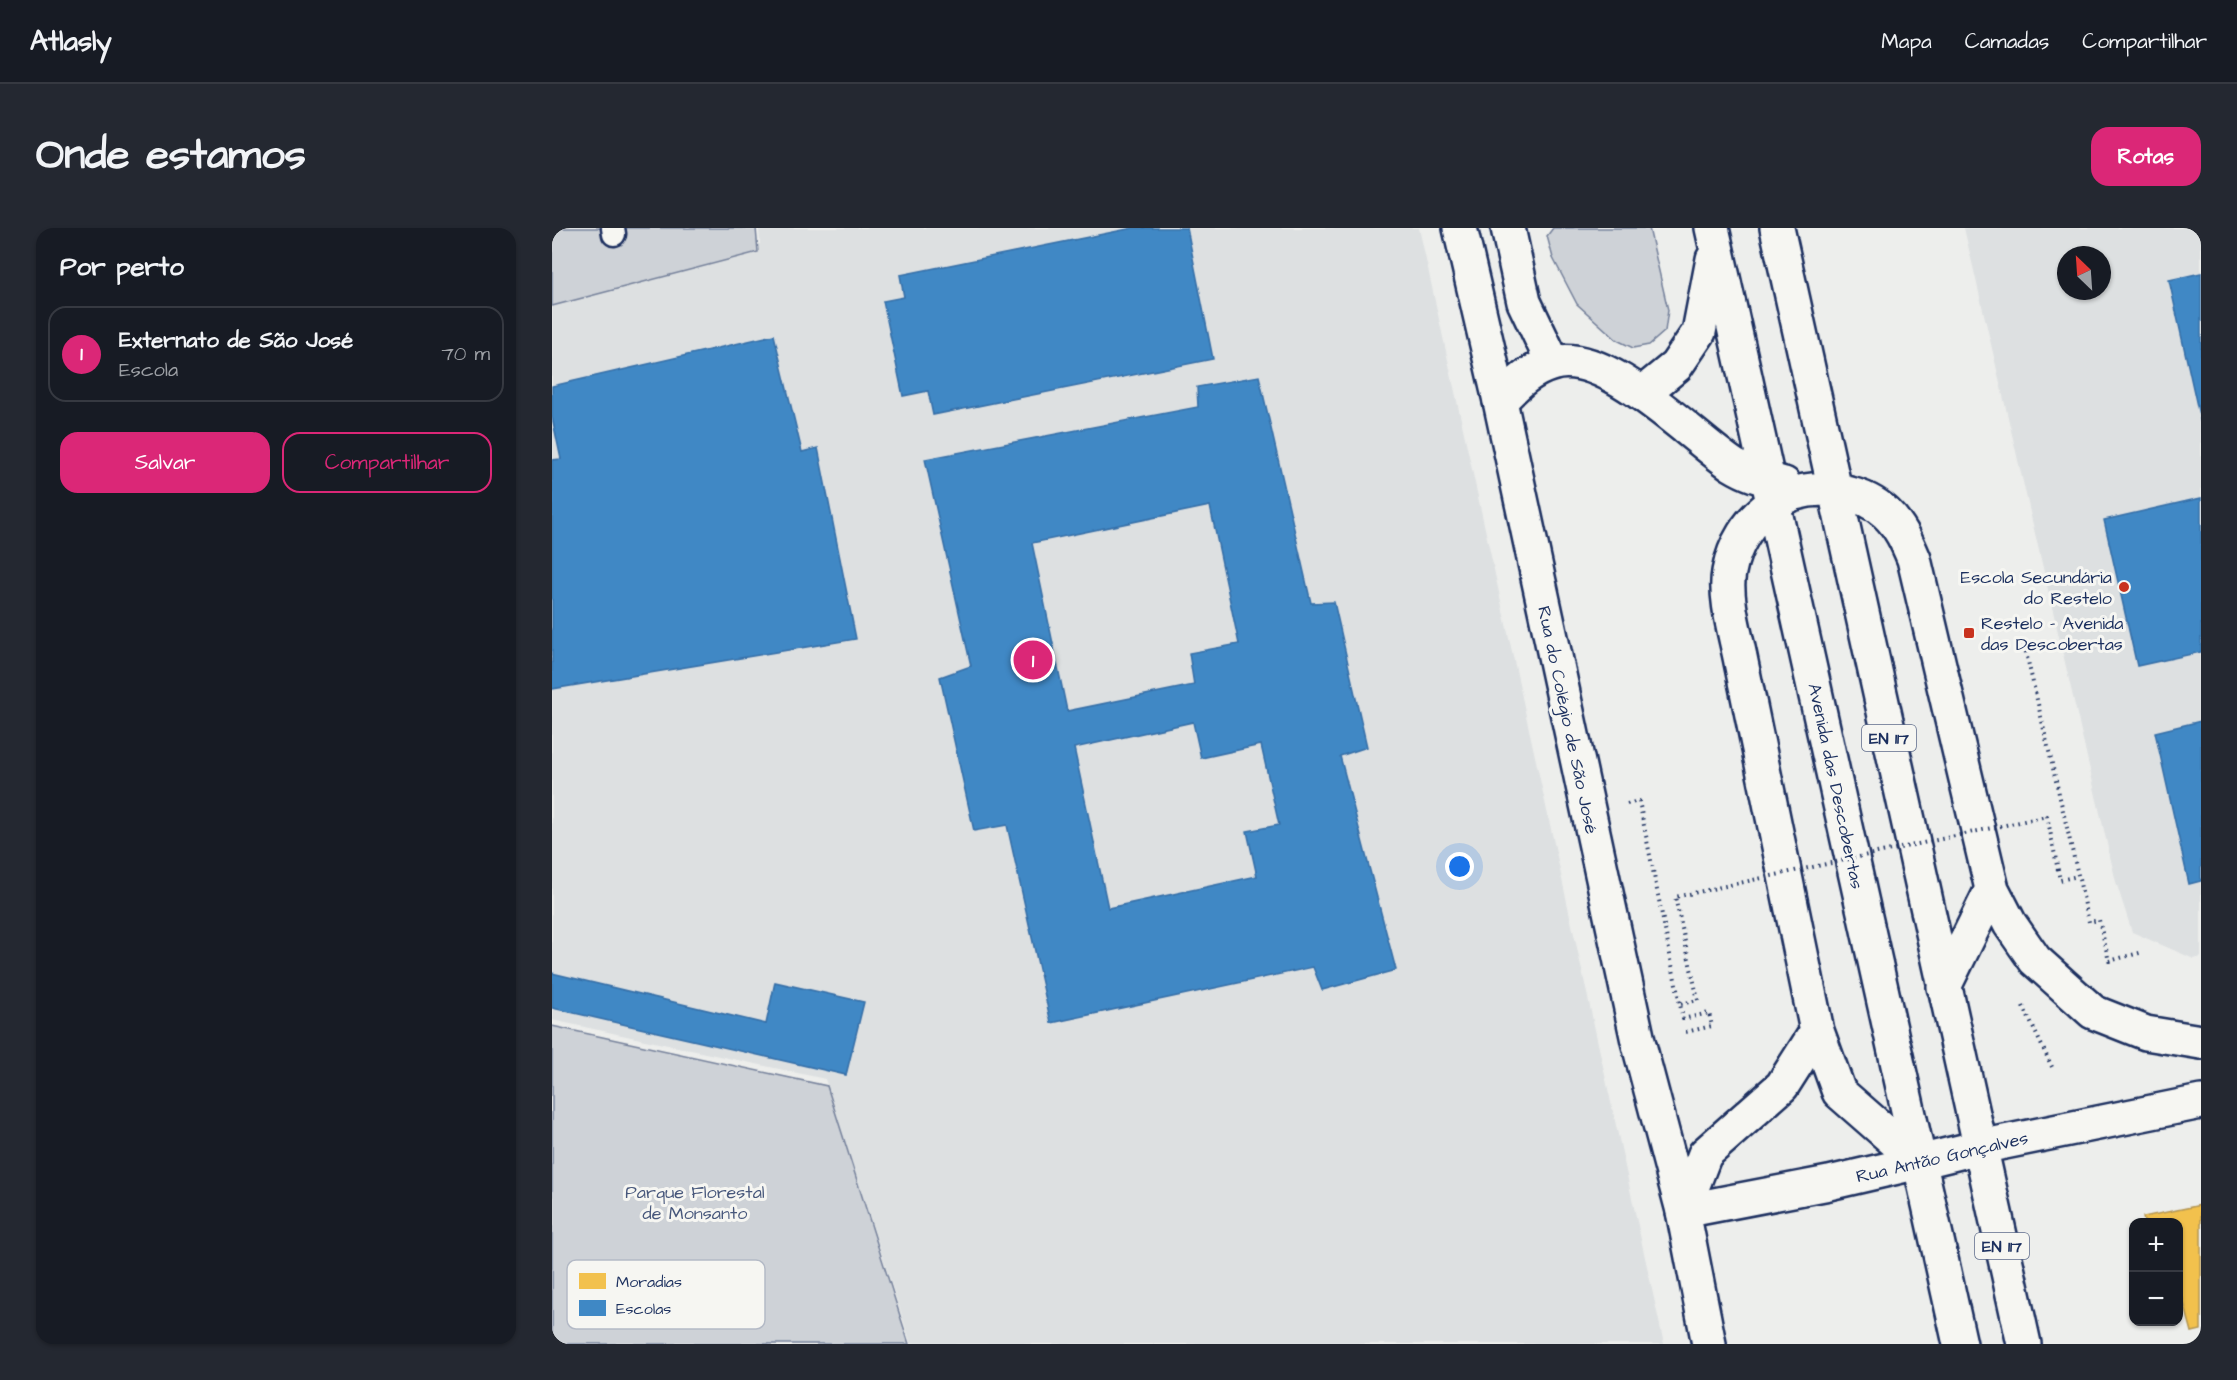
<!DOCTYPE html>
<html lang="pt">
<meta charset="utf-8">
<style>
body{margin:0;font-family:"Architects Daughter",sans-serif;background:#242831;color:#f1f3f6}
.controls{position:absolute;right:18px;bottom:18px;display:grid;overflow:hidden;border-radius:12px;box-shadow:0 2px 4px #0004}
.controls button{width:54px;height:54px;display:grid;place-items:center;padding:0;border:0;border-bottom:2px solid #363941;background:#171b24;color:#f1f3f6;font:30px sans-serif}
.compass{position:absolute;left:1505px;top:18px;width:54px;height:54px;border-radius:50%;background:#171b24;box-shadow:0 2px 4px #0004;rotate:335deg}
.you{position:absolute;left:908px;top:639px;width:21px;height:21px;margin:-15px;border:4px solid #fff;border-radius:50%;background:#1a73e8;box-shadow:0 0 0 9px #1a73e833}
.badge{display:grid;place-items:center;width:39px;height:39px;border-radius:50%;background:#db2777;color:#fff;font-size:20px;font-weight:700}
.pin{position:absolute;translate:-50% -50%;border:3px solid #fff;box-shadow:0 2px 6px #0006}
.list{margin:0;padding:0;list-style:none}
h2{display:flex;justify-content:space-between;align-items:center;height:78px;margin:0;padding:0 24px;font-size:26px}
h2 small{font-size:20px;font-weight:400;color:#9ea1a6}
.list li{display:grid;grid-template-columns:39px 1fr auto;gap:18px;align-items:center;box-sizing:border-box;height:96px;margin:0 12px 12px;padding:0 12px;border:2px solid #363941;border-radius:18px}
.list b{display:block;font-size:22px;white-space:nowrap}
.list p{margin:0;font-size:20px;white-space:nowrap;color:#9ea1a6}
.list em{font-size:20px;font-style:normal;color:#9ea1a6}
.actions{display:flex;gap:12px;padding:18px 24px}
.actions a{flex:1;padding:14px 0;border:2px solid #db2777;border-radius:18px;text-align:center;font-size:21px;color:#db2777}
.actions .main{background:#db2777;color:#fff}
.map{position:relative;flex:none;width:1649px;height:1116px;overflow:hidden;border-radius:18px}
header{display:flex;align-items:center;gap:36px;box-sizing:border-box;height:84px;padding:0 30px;background:#171b24;border-bottom:2px solid #363941}
header strong{font-size:28px}
nav{display:flex;gap:33px;margin-inline-start:auto;font-size:21px}
.intro{display:flex;align-items:center;justify-content:space-between;box-sizing:border-box;height:144px;padding:0 36px}
h1{margin:0;font-size:42px}
.button{padding:15px 27px;border-radius:18px;background:#db2777;color:#fff;font-size:21px;font-weight:700}
main{display:flex;gap:36px;padding:0 36px}
aside{flex:1;background:#171b24;border-radius:18px;box-shadow:0 2px 4px #0004}
.map>svg:first-child{display:block}
.built{fill:#dde0e1;fill-rule:evenodd}
.green{fill:#ced2d7;stroke:#74809a;stroke-width:1.5}
.homes{fill:#f2c14e;stroke:#b29553;stroke-width:1.5}
.schools{fill:#3f88c5;stroke:#346da6;stroke-width:1.5;fill-rule:evenodd}
.lines{fill:none;stroke-linecap:round;stroke-linejoin:round}
.lane-casing{stroke:#1b2f5e;stroke-width:27}
.street-casing{stroke:#1b2f5e;stroke-width:38}
.secondary-casing{stroke:#1b2f5e;stroke-width:38}
.primary-casing{stroke:#1b2f5e;stroke-width:38}
.path{stroke:#1b2f5e;stroke-width:4;stroke-dasharray:1.5 4.5;stroke-linecap:butt}
.lane{stroke:#f6f6f2;stroke-width:22}
.street{stroke:#f6f6f2;stroke-width:33}
.secondary{stroke:#f6f6f2;stroke-width:33}
.primary{stroke:#f6f6f2;stroke-width:33}
.path-bridge{stroke:#1b2f5e;stroke-width:4;stroke-dasharray:1.5 4.5;stroke-linecap:butt}
.poi-dot{fill:#c8321e;stroke:#f6f6f2;stroke-width:2}
.labels{text-anchor:middle;stroke-width:6;stroke-linejoin:round;paint-order:stroke}
.shield{fill:#f6f6f2;stroke:#5d6b8a;stroke-width:1.5}
.shield-label{font-size:16px;font-weight:bold;fill:#1b2f5e}
.poi-label{font-size:18px;fill:#1b2f5e;stroke:#f6f6f2;text-anchor:end}
.street-label{font-size:18px;fill:#1b2f5e;stroke:#f6f6f2}
.park-label{font-size:18px;fill:#48587c;stroke:#f6f6f2}
.key{fill:#f6f6f2;stroke:#b4bac6;stroke-width:1.5}
.key-label{font-size:16px;fill:#1b2f5e}
</style>
<header>
<strong>Atlasly</strong>
<nav><a>Mapa</a><a>Camadas</a><a>Compartilhar</a></nav>
</header>
<div class="intro"><h1>Onde estamos</h1><a class="button">Rotas</a></div>
<main>
<aside>
<h2>Por perto<small></small></h2>
<ul class="list">
<li><span class="badge">1</span><div><b>Externato de São José</b><p>Escola</p></div><em>70 m</em></li>
</ul>
<div class="actions"><a class="main">Salvar</a><a>Compartilhar</a></div>
</aside>
<div class="map">
<svg width="1649" height="1116" viewBox="0 0 1649 1116">
<rect width="100%" height="100%" fill="#edeeec"/>
<filter id="ink" filterUnits="userSpaceOnUse"><feTurbulence type="fractalNoise" baseFrequency=".0167" numOctaves="2"/><feDisplacementMap in="SourceGraphic" scale="12" xChannelSelector="R" yChannelSelector="G"/><feConvolveMatrix kernelMatrix="1 2 1 2 8 2 1 2 1" color-interpolation-filters="sRGB"/></filter>
<g filter="url(#ink)">
<path class="built" d="M 207,0 L 867,0 L 1112,1116 L 359,1116 L 273,851 L 0,792 L 0,73 L 208,16 Z
M 1412,0 L 1649,0 L 1649,729 L 1642,731 L 1580,704 L 1564,654 ZM 1514,27 L 1550,27 L 1550,63 L 1514,63 Z"/>
<path class="green" d="M 0,0 L 204,0 L 206,24 L 0,78 Z
M 1001,0 L 1097,0 L 1116,82 L 1113,103 L 1097,117 L 1081,120 L 1065,112 L 1025,76 L 1001,30 L 995,8 Z
M 0,798 L 275,858 L 357,1116 L 0,1116 Z"/>
<path class="homes" d="M 1649,977 L 1649,1102 L 1640,1104 L 1626,1053 L 1626,994 L 1592,994 L 1591,989 Z"/>
<path class="schools" d="M 581,0 L 635,0 L 661,131 L 381,187 L 376,163 L 351,168 L 331,73 L 352,69 L 348,47 Z
M 1649,45 L 1649,196 L 1617,52 Z
M 222,107 L 250,224 L 266,220 L 304,411 L 0,461 L 0,232 L 9,231 L 0,189 L 0,158 Z
M 707,148 L 759,375 L 782,374 L 815,519 L 788,528 L 844,742 L 770,762 L 761,739 L 499,795 L 455,597 L 422,603 L 388,449 L 419,438 L 373,231 L 646,179 L 645,159 ZM 658,278 L 687,416 L 637,425 L 642,457 L 515,483 L 480,315 ZM 641,494 L 649,530 L 709,517 L 727,597 L 695,603 L 705,648 L 556,680 L 522,520 Z
M 1649,270 L 1649,424 L 1585,438 L 1552,292 Z
M 1649,493 L 1649,653 L 1637,656 L 1603,504 Z
M 0,745 L 214,796 L 223,754 L 312,774 L 294,847 L 0,780 Z"/>
<g class="lines">
<defs>
<path id="lane" d="M 61,0 L 62,6"/>
<path id="street" d="M 908,0 L 948,173 L 1086,813 L 1131,983 L 1157,1116
M 956,0 L 972,74 L 1001,135
M 1131,983 L 1277,955 L 1367,934"/>
<path id="secondary" d="M 1367,934 L 1428,919 L 1649,874"/>
<path id="primary" d="M 1160,0 L 1408,1116
M 1225,0 L 1472,1116
M 1091,165 L 1124,138 L 1147,104 L 1161,31
M 948,173 C 964,157 976,143 999,136 C 1052,117 1139,209 1181,237 C 1197,247 1214,251 1232,256
M 1392,759 L 1440,661
M 1367,934 L 1287,864 L 1265,803 L 1189,434 C 1184,408 1172,369 1177,344 C 1187,289 1237,249 1294,265 C 1308,268 1323,275 1334,285 C 1348,298 1355,314 1362,331 L 1440,661 L 1458,696 L 1483,732 L 1541,784 L 1594,805 L 1649,814
M 1131,983 L 1153,926 L 1230,858 L 1265,803"/>
</defs>
<use href="#lane" class="lane-casing"/>
<use href="#street" class="street-casing"/>
<use href="#secondary" class="secondary-casing"/>
<use href="#primary" class="primary-casing"/>
<path class="path" d="M 1471,412 L 1537,694 L 1547,692 L 1557,733 L 1591,724
M 1075,576 L 1087,573 L 1131,791 L 1157,785 L 1160,798 L 1134,804
M 1129,776 L 1146,772
M 1471,778 L 1500,839"/>
<use href="#lane" class="lane"/>
<use href="#street" class="street"/>
<use href="#secondary" class="secondary"/>
<use href="#primary" class="primary"/>
<path class="path-bridge" d="M 1146,772 L 1123,669 L 1495,588 L 1508,652 L 1526,648"/>
</g>
</g>
<g class="poi-dot">
<circle cx="1572" cy="359" r="6"/>
<rect x="1411" y="399" width="12" height="12" rx="3"/>
</g>
<g class="labels">
<g class="shield">
<rect x="1310" y="497" width="54" height="26" rx="4.5"/>
<rect x="1423" y="1005" width="54" height="26" rx="4.5"/>
</g>
<g class="shield-label">
<text x="1337" y="516">EN 117</text>
<text x="1450" y="1024">EN 117</text>
</g>
<g class="poi-label">
<text x="1560" y="355">Escola Secundária<tspan x="1560" dy="21">do Restelo</tspan></text>
<text x="1429" y="401" text-anchor="start">Restelo - Avenida<tspan x="1429" dy="21">das Descobertas</tspan></text>
</g>
<g class="street-label">
<text transform="translate(1016 492) rotate(78)" y="6">Rua do Colégio de São José</text>
<text transform="translate(1284 558) rotate(78)" y="6">Avenida das Descobertas</text>
<text transform="translate(1390 929) rotate(-13)" y="6">Rua Antão Gonçalves</text>
</g>
<g class="park-label">
<text x="143" y="970">Parque Florestal<tspan x="143" dy="21">de Monsanto</tspan></text>
</g>
</g>
<rect x="15" y="1032" width="198" height="69" rx="9" class="key"/>
<rect x="27" y="1045" width="27" height="16" fill="#f2c14e"/>
<rect x="27" y="1072" width="27" height="16" fill="#3f88c5"/>
<g class="key-label">
<text x="64" y="1059">Moradias</text>
<text x="64" y="1086">Escolas</text>
</g>
</svg>
<div class="controls">
<button>+</button>
<button>−</button>
</div>
<svg class="compass" viewBox="-18 -18 36 36"><path d="M0-13l5 13h-10z" fill="#e53935"/><path d="M0 13l5-13h-10z" fill="#9ea1a6"/></svg>
<div class="you"></div>
<div class="pin badge" style="left:481px;top:432px">1</div>
</div>
</main>
